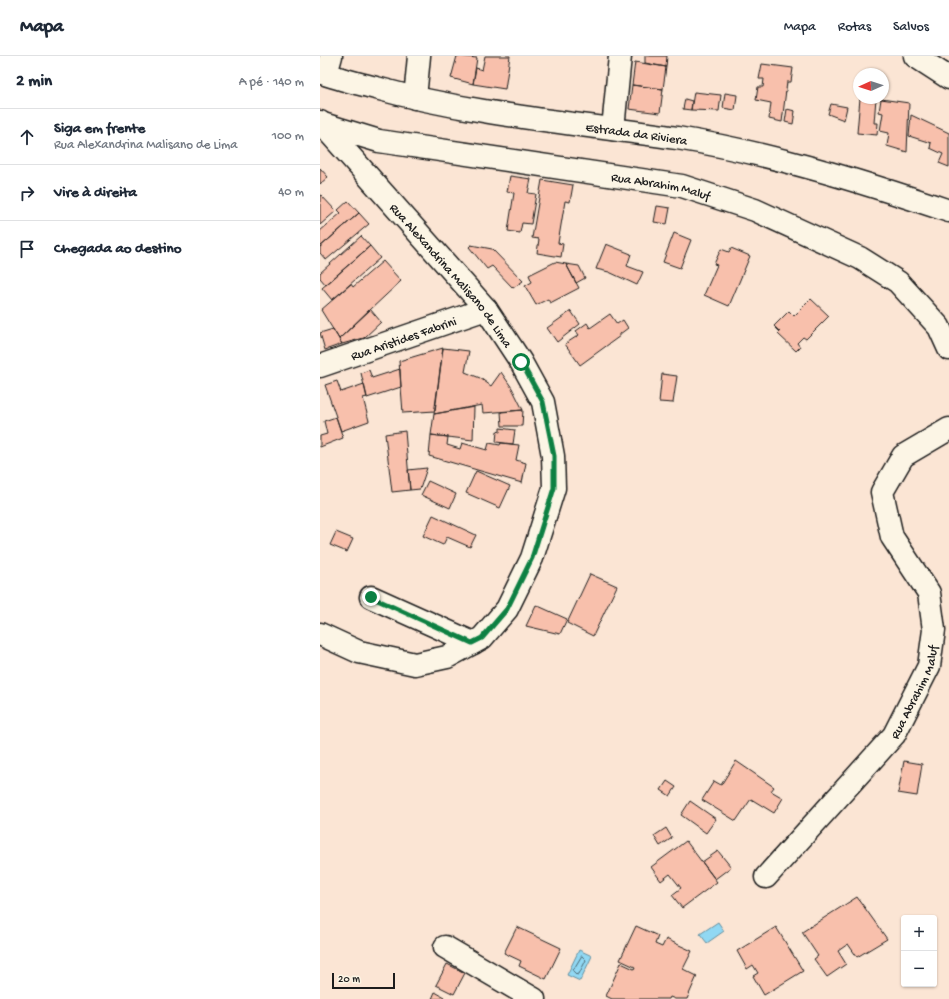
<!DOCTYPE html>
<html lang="pt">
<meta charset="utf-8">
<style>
body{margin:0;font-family:"Gochi Hand",sans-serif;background:#f2f2f3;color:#1f2937}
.controls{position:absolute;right:12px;bottom:12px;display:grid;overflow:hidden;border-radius:4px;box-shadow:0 1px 3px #0004}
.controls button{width:36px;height:36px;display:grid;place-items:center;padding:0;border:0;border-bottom:1px solid #e0e1e3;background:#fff;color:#1f2937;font:20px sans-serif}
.compass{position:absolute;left:533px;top:12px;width:36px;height:36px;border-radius:50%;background:#fff;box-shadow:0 1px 3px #0004;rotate:267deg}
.scale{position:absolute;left:12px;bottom:10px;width:63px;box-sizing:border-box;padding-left:4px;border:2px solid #1c1c1c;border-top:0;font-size:11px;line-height:14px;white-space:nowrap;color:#1c1c1c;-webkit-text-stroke:3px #fcf5e5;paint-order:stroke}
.stop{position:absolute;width:12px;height:12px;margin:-9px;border:3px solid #0b8043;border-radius:50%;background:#fff}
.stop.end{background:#0b8043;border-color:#fff;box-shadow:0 1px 4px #0008}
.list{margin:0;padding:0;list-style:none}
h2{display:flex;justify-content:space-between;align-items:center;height:52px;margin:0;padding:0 16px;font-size:17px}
h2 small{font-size:13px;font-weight:400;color:#747a83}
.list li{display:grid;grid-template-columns:26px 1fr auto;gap:12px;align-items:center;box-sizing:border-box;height:56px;padding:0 16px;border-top:1px solid #e0e1e3}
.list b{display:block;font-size:15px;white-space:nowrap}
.list p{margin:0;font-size:13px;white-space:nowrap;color:#747a83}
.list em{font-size:13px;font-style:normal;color:#747a83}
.icon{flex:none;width:22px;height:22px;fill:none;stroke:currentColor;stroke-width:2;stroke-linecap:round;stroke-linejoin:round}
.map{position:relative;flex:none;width:629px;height:943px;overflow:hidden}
header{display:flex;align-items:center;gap:24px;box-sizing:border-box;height:56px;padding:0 20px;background:#fff;border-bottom:1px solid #e0e1e3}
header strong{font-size:19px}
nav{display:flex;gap:22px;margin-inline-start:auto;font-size:14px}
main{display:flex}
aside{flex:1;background:#fff}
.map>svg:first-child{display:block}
.water{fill:#91d8f3;stroke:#628d9d}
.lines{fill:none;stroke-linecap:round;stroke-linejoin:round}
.shore{stroke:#4b6772;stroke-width:1}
.building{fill:#f8c0ac;stroke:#1c1c1c}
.minor-casing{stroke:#1c1c1c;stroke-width:25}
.minor{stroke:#fcf5e5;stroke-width:22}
.route{stroke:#0b8043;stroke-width:5}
.labels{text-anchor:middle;stroke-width:4;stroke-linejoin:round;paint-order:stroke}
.street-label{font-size:13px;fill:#1c1c1c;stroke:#fcf5e5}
</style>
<header>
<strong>Mapa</strong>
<nav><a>Mapa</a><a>Rotas</a><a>Salvos</a></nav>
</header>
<main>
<aside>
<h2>2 min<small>A pé · 140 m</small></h2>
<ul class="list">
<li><svg class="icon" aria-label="ahead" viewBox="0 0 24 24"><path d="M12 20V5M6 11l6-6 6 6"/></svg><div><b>Siga em frente</b><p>Rua Alexandrina Malisano de Lima</p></div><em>100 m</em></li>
<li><svg class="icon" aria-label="right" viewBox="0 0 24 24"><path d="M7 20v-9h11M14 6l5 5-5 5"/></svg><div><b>Vire à direita</b></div><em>40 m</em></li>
<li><svg class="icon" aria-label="arrive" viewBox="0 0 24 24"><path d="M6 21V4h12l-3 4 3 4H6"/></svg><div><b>Chegada ao destino</b></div></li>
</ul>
</aside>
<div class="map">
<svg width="629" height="943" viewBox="0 0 629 943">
<rect width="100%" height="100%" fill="#fbe5d4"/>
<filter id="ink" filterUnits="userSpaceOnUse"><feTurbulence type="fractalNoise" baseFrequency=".025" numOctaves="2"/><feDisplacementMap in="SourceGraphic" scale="8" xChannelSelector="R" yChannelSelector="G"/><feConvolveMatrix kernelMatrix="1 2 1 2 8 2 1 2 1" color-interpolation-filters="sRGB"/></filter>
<g filter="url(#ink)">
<path class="water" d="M 398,866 L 404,875 L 387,887 L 380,878 Z
M 259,894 L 272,900 L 260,925 L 247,919 Z"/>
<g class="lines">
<path class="shore" d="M 262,900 L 266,904 L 259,918 L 257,919 L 253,915 Z"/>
</g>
<path class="building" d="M 137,0 L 157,2 L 153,28 L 131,22 Z
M 165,0 L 190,0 L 185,33 L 153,28 L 156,12 L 162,14 Z
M 325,0 L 347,0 L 346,11 L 325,7 Z
M 315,6 L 346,11 L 343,33 L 312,29 Z
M 442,8 L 473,12 L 471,26 L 467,26 L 462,66 L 449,63 L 451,47 L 436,44 L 438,31 L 443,31 L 444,23 L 439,23 Z
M 312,29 L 343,33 L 340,57 L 309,53 Z
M 374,36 L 401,39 L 399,55 L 371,54 Z
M 405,37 L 417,39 L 415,54 L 403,52 Z
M 540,42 L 556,42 L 554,67 L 558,67 L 557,79 L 537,77 Z
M 365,43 L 372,45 L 371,54 L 363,53 Z
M 561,43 L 589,47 L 587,96 L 567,90 L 569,77 L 560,75 L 563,57 L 559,56 Z
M 511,48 L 527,51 L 524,64 L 508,58 Z
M 467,53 L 475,55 L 473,68 L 465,66 Z
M 591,59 L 629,77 L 629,111 L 619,107 L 623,98 L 610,92 L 611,87 L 589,80 Z
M 0,112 L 8,121 L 0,128 Z
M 190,120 L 211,123 L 208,137 L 216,138 L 211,168 L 202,167 L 200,177 L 188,175 L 194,137 L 187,136 Z
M 222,124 L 253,129 L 250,146 L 245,145 L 238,187 L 243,188 L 241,201 L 217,197 L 219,183 L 212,182 Z
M 0,138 L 16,155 L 0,169 Z
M 28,145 L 39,157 L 0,191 L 0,175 L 21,157 L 18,154 Z
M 337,150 L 350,152 L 347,168 L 334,166 Z
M 39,157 L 49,168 L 6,204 L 0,197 L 0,191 Z
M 354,177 L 371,184 L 360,212 L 343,206 Z
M 41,180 L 50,190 L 6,229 L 0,222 L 0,217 Z
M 286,188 L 311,198 L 307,210 L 323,216 L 317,229 L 289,216 L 276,213 Z
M 151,189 L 172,193 L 203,225 L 193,232 L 172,210 L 167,213 L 149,191 Z
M 50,190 L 60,202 L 12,244 L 2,232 Z
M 411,192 L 430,200 L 409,250 L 384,239 L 397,209 L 394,208 L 401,193 L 409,196 Z
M 63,205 L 81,225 L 19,283 L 1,254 L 31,228 L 33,231 Z
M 235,206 L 246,208 L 259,232 L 230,247 L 228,243 L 216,249 L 205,230 L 212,226 L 209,219 Z
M 246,208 L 259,210 L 265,222 L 256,227 Z
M 491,243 L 509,260 L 486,283 L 483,281 L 477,287 L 480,291 L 476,295 L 458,278 L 460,276 L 454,270 L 469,255 L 474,260 Z
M 50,253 L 61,266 L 44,282 L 22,288 L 19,283 Z
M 251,255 L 260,268 L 237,286 L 227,272 Z
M 290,258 L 297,268 L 303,264 L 308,272 L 300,278 L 300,280 L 260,309 L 245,288 L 259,279 L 256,275 L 267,267 L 270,272 Z
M 13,273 L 22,288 L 5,294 L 0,277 Z
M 123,292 L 149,295 L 145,316 L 160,322 L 171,330 L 181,316 L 192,332 L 203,354 L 163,357 L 162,349 L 114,358 Z
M 123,292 L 115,355 L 83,357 L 79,305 Z
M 80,313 L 81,331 L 47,342 L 41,317 L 49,314 L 52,322 Z
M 342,318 L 357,320 L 353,347 L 339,346 Z
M 17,325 L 21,336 L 44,328 L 47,341 L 43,342 L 49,365 L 21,375 L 5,329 Z
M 154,351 L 153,384 L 111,379 L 114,358 Z
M 203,354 L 202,370 L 182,370 L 181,356 Z
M 16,361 L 23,382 L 0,391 L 0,380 L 7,378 L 4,365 Z
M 180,372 L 195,374 L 193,388 L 176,386 L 177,375 L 180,376 Z
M 85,375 L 90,434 L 72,436 L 65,378 Z
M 111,379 L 128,381 L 127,389 L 140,393 L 142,387 L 167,394 L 169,387 L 180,389 L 181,387 L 199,389 L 196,404 L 206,407 L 202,427 L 109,400 Z
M 107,412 L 100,433 L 90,434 L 88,414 Z
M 156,415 L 190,430 L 180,452 L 146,437 Z
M 108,425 L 136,438 L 130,452 L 101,439 Z
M 113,459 L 156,479 L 150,491 L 127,481 L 123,489 L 103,480 Z
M 16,476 L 33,483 L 27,496 L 10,489 Z
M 270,518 L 297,530 L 273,580 L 247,567 Z
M 216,549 L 247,563 L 240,578 L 206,570 Z
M 416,705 L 454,731 L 451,735 L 463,742 L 454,757 L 431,743 L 416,765 L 382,744 L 394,725 L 401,729 Z
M 584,705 L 602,708 L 597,740 L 578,737 Z
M 347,725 L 356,731 L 350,740 L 341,734 Z
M 370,745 L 396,763 L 386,777 L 361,759 Z
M 346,772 L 352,782 L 340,790 L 334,780 Z
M 366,785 L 397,826 L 362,852 L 352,839 L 361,832 L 350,818 L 341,825 L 331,811 Z
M 398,795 L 411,811 L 395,823 L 382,806 Z
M 537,841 L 567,883 L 537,901 L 528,888 L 518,895 L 526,908 L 507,921 L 494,903 L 498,900 L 482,876 Z
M 316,870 L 338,880 L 335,888 L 342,891 L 346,883 L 372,895 L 363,913 L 377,920 L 367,943 L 355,943 L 350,941 L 349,943 L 292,943 L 286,940 L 301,907 L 314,913 L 315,911 L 300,904 Z
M 197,871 L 241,892 L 226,923 L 199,910 L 201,905 L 184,897 Z
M 456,871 L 483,915 L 444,939 L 433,920 L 438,917 L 433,909 L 427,913 L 417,895 Z
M 127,908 L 145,917 L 134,938 L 116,929 Z
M 115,936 L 124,941 L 123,943 L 112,943 Z"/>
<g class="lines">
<defs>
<g id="minor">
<path d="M 595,0 L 629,22"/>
<path id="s1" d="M 0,16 C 18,23 37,27 56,32 C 154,59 257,67 357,82 C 450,97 540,125 629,155"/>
<path d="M 6,18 L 11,0"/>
<path d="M 95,42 L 99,0"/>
<path id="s2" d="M 0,66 L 166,253 L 201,306 L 223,346 L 233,400 L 234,432 L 212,502 L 187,553 L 162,582 L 127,601 L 95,608 L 39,596 L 0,578"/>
<path id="s3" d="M 3,68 L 59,85 L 362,130 L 435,154 L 540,202 L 578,226 L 619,271 L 629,293"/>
<path d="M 293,73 L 300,0"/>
<path id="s4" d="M 0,310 L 166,253"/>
<path d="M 51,541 L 153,587"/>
<path id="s5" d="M 446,821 L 574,679 L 609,610 L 614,574 L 609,537 L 572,481 L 562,436 L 583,400 L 629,373"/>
<path d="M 125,891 L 214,943"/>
</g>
</defs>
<use href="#minor" class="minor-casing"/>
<use href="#minor" class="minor"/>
</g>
</g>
<g class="lines" filter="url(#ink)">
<path class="route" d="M 51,541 L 152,587 L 162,582 L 187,553 L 212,502 L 234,432 L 234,400 L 223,346 L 201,306"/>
</g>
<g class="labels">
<g class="street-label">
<text dy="5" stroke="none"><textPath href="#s1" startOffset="323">Estrada da Riviera</textPath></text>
<text dy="5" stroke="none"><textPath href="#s3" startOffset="344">Rua Abrahim Maluf</textPath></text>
<text dy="5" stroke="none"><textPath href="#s2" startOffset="202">Rua Alexandrina Malisano de Lima</textPath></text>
<text dy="5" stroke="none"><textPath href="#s4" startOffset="88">Rua Aristides Fabrini</textPath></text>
<text dy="5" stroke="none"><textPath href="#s5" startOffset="239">Rua Abrahim Maluf</textPath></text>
</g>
</g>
</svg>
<div class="controls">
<button>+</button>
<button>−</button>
</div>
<svg class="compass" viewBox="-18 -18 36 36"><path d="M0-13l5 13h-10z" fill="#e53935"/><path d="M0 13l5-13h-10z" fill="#747a83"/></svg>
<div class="scale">20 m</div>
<div class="stop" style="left:201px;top:306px"></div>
<div class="stop end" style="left:51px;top:541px"></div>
</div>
</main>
